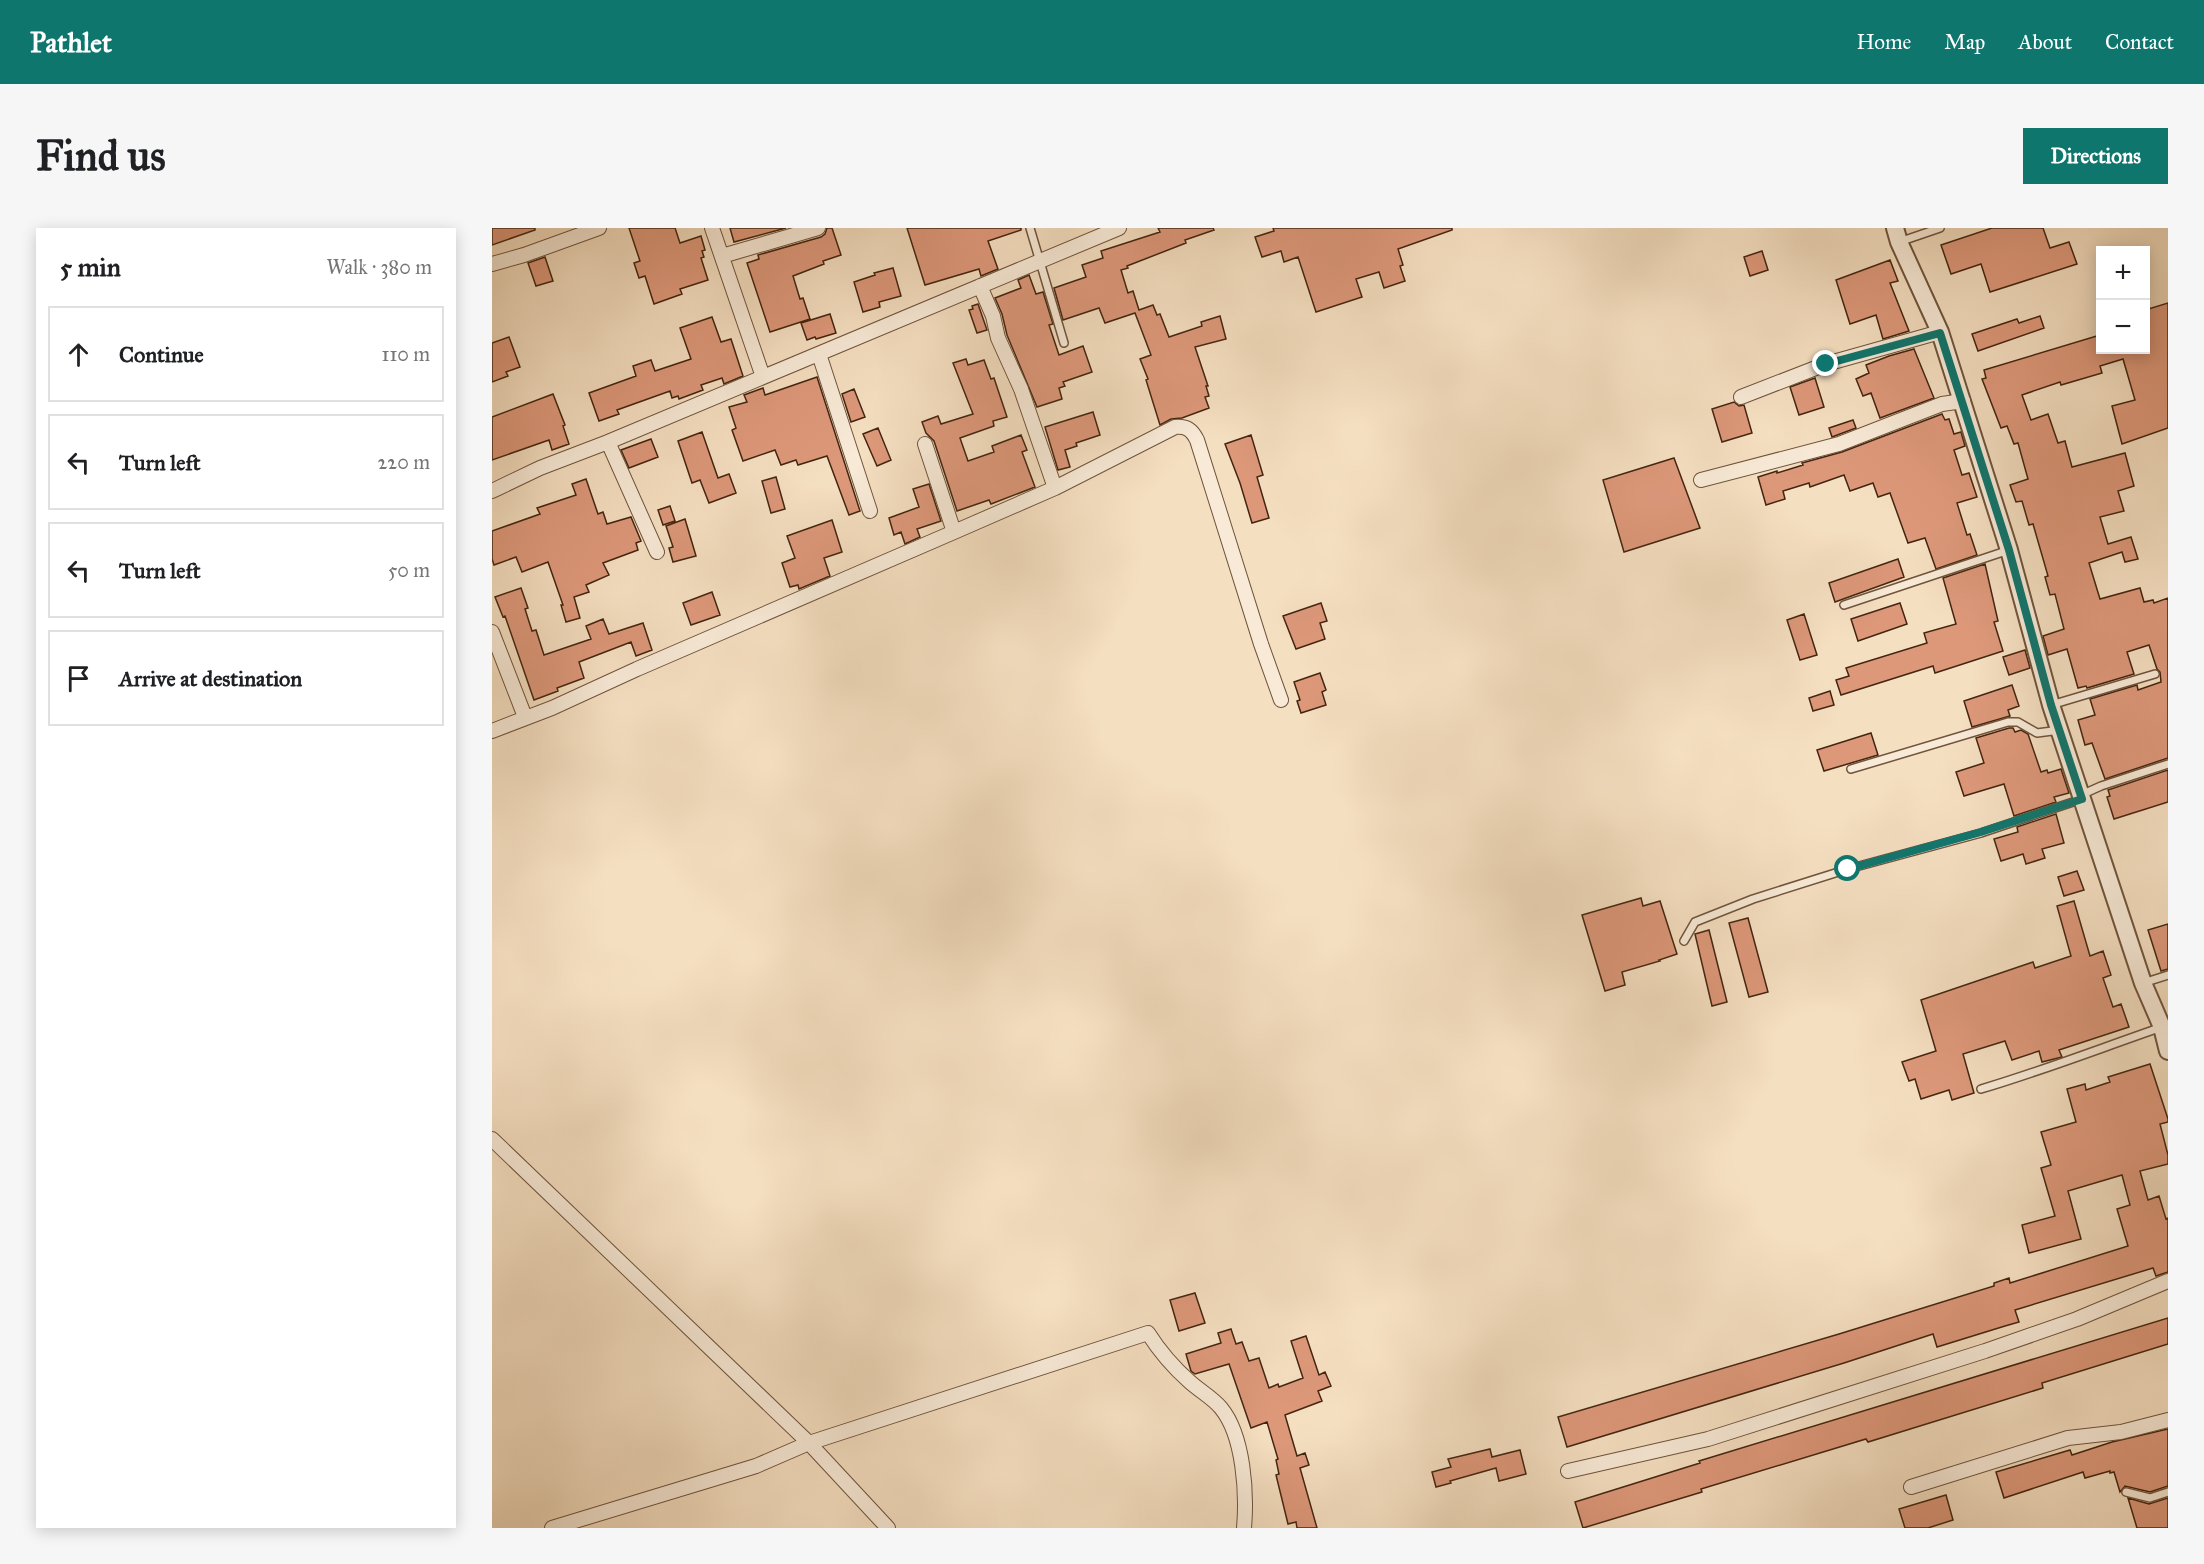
<!DOCTYPE html>
<meta charset="utf-8">
<style>
body{margin:0;font-family:"IM FELL Great Primer",serif;background:#f6f6f6;color:#202124}
.controls{position:absolute;right:18px;top:18px;display:grid;overflow:hidden;border-radius:0px;box-shadow:0 3px 15px #0003}
.controls button{width:54px;height:54px;display:grid;place-items:center;padding:0;border:0;border-bottom:2px solid #e0e0e0;background:#fff;color:#202124;font:30px sans-serif}
.stop{position:absolute;width:18px;height:18px;margin:-14px;border:4px solid #0f766e;border-radius:50%;background:#fff}
.stop.end{background:#0f766e;border-color:#fff;box-shadow:0 2px 6px #0008}
.list{margin:0;padding:0;list-style:none}
h2{display:flex;justify-content:space-between;align-items:center;height:78px;margin:0;padding:0 24px;font-size:26px}
h2 small{font-size:20px;font-weight:400;color:#757577}
.list li{display:grid;grid-template-columns:39px 1fr auto;gap:18px;align-items:center;box-sizing:border-box;height:96px;margin:0 12px 12px;padding:0 12px;border:2px solid #e0e0e0;border-radius:0px}
.list b{display:block;font-size:22px;white-space:nowrap}
.list em{font-size:20px;font-style:normal;color:#757577}
.icon{flex:none;width:33px;height:33px;fill:none;stroke:currentColor;stroke-width:2;stroke-linecap:round;stroke-linejoin:round}
.map{position:relative;flex:none;width:1676px;height:1300px;overflow:hidden;border-radius:0px}
header{display:flex;align-items:center;gap:36px;box-sizing:border-box;height:84px;padding:0 30px;background:#0f766e;color:#fff}
header strong{font-size:28px}
nav{display:flex;gap:33px;margin-inline-start:auto;font-size:21px}
.intro{display:flex;align-items:center;justify-content:space-between;box-sizing:border-box;height:144px;padding:0 36px}
h1{margin:0;font-size:42px}
.button{padding:15px 27px;border-radius:0px;background:#0f766e;color:#fff;font-size:21px;font-weight:700}
main{display:flex;gap:36px;padding:0 36px}
aside{flex:1;background:#fff;border-radius:0px;box-shadow:0 3px 15px #0003}
.map>svg:first-child{display:block}
.building{fill:#dd987a;stroke:#432510;stroke-width:1.5}
.lines{fill:none;stroke-linecap:round;stroke-linejoin:round}
.service-casing{stroke:#70543c;stroke-width:10}
.minor-casing{stroke:#70543c;stroke-width:16}
.tertiary-casing{stroke:#70543c;stroke-width:20}
.service{stroke:#f8ead7;stroke-width:7}
.minor{stroke:#f8ead7;stroke-width:14}
.tertiary{stroke:#f8ead7;stroke-width:16}
.route{stroke:#0f766e;stroke-width:8}
</style>
<header>
<strong>Pathlet</strong>
<nav><a>Home</a><a>Map</a><a>About</a><a>Contact</a></nav>
</header>
<div class="intro"><h1>Find us</h1><a class="button">Directions</a></div>
<main>
<aside>
<h2>5 min<small>Walk · 380 m</small></h2>
<ul class="list">
<li><svg class="icon" aria-label="ahead" viewBox="0 0 24 24"><path d="M12 20V5M6 11l6-6 6 6"/></svg><div><b>Continue</b></div><em>110 m</em></li>
<li><svg class="icon" aria-label="left" viewBox="0 0 24 24"><path d="M17 20v-9H6M10 6l-5 5 5 5"/></svg><div><b>Turn left</b></div><em>220 m</em></li>
<li><svg class="icon" aria-label="left" viewBox="0 0 24 24"><path d="M17 20v-9H6M10 6l-5 5 5 5"/></svg><div><b>Turn left</b></div><em>50 m</em></li>
<li><svg class="icon" aria-label="arrive" viewBox="0 0 24 24"><path d="M6 21V4h12l-3 4 3 4H6"/></svg><div><b>Arrive at destination</b></div></li>
</ul>
</aside>
<div class="map">
<svg width="1676" height="1300" viewBox="0 0 1676 1300">
<rect width="100%" height="100%" fill="#f5dfc1"/>
<filter id="stains"><feTurbulence type="fractalNoise" baseFrequency=".00333" numOctaves="4"/><feColorMatrix values="0 0 0 0 .2 0 0 0 0 .09 0 0 0 0 .02 0 0 0 .5 -.17"/></filter>
<radialGradient id="worn" r=".72"><stop offset=".6" stop-color="#630" stop-opacity="0"/><stop offset="1" stop-color="#630" stop-opacity=".3"/></radialGradient>
<path class="building" d="M 0,0 L 43,0 L 43,2 L 0,17 Z
M 137,0 L 183,0 L 188,15 L 209,8 L 213,22 L 210,23 L 212,29 L 209,30 L 216,52 L 188,61 L 190,66 L 162,76 L 153,48 L 147,50 L 142,35 L 148,33 Z
M 238,0 L 294,0 L 242,14 Z
M 335,0 L 340,0 L 349,27 L 331,33 L 332,36 L 301,48 L 308,71 L 311,70 L 318,91 L 278,104 L 255,35 L 267,31 L 266,27 L 329,9 L 333,6 Z
M 415,0 L 529,0 L 529,2 L 496,13 L 506,41 L 489,48 L 487,41 L 433,57 Z
M 666,0 L 721,0 L 722,2 L 693,12 L 694,15 L 635,38 L 636,40 L 629,42 L 636,65 L 641,63 L 647,82 L 661,77 L 665,87 L 668,86 L 677,109 L 710,98 L 709,94 L 728,88 L 734,111 L 703,119 L 716,158 L 714,158 L 717,168 L 713,169 L 717,180 L 690,190 L 679,191 L 668,197 L 654,152 L 656,151 L 648,131 L 659,127 L 643,85 L 613,95 L 607,80 L 571,92 L 562,60 L 594,49 L 590,37 L 611,30 L 609,23 L 668,4 Z
M 781,0 L 960,0 L 960,2 L 906,21 L 911,37 L 908,38 L 913,53 L 892,60 L 887,44 L 864,51 L 870,69 L 824,84 L 806,29 L 792,34 L 789,23 L 770,29 L 763,9 L 782,3 Z
M 1500,0 L 1551,0 L 1558,20 L 1577,14 L 1585,36 L 1498,64 L 1489,36 L 1459,46 L 1449,17 Z
M 1270,23 L 1276,42 L 1258,48 L 1252,29 Z
M 53,29 L 61,53 L 44,58 L 36,35 Z
M 1398,32 L 1406,53 L 1398,55 L 1417,103 L 1391,111 L 1384,87 L 1358,96 L 1344,52 Z
M 401,40 L 409,68 L 387,74 L 388,79 L 371,84 L 362,54 L 383,47 L 382,45 Z
M 537,47 L 544,66 L 551,64 L 561,96 L 557,97 L 567,127 L 591,118 L 600,144 L 571,154 L 573,158 L 567,160 L 570,171 L 545,179 L 515,107 L 510,86 L 503,70 L 529,60 L 526,52 Z
M 1676,75 L 1676,200 L 1630,216 L 1620,178 L 1643,172 L 1631,131 L 1608,138 L 1610,145 L 1569,157 L 1568,154 L 1530,167 L 1539,192 L 1556,186 L 1566,215 L 1573,213 L 1580,239 L 1633,225 L 1642,258 L 1626,263 L 1632,283 L 1608,289 L 1616,316 L 1639,309 L 1646,331 L 1633,334 L 1630,324 L 1597,335 L 1608,371 L 1648,360 L 1652,374 L 1661,372 L 1662,375 L 1676,370 L 1676,530 L 1613,551 L 1600,515 L 1593,517 L 1586,492 L 1603,487 L 1598,471 L 1645,457 L 1646,462 L 1669,454 L 1668,444 L 1665,441 L 1657,417 L 1635,424 L 1642,446 L 1595,460 L 1594,458 L 1586,460 L 1575,421 L 1556,427 L 1551,408 L 1572,401 L 1563,366 L 1558,367 L 1553,349 L 1556,348 L 1541,296 L 1537,297 L 1530,273 L 1524,274 L 1518,257 L 1536,251 L 1526,215 L 1522,216 L 1515,198 L 1509,200 L 1490,151 L 1494,150 L 1492,142 L 1608,107 L 1608,122 L 1653,122 L 1653,82 Z
M 486,76 L 495,102 L 485,105 L 477,82 L 481,81 L 480,78 Z
M 338,86 L 344,105 L 324,111 L 323,109 L 315,112 L 309,95 Z
M 1548,88 L 1552,100 L 1486,123 L 1480,106 L 1525,91 L 1527,95 Z
M 220,89 L 229,114 L 239,111 L 251,148 L 232,156 L 230,150 L 209,157 L 211,162 L 187,171 L 186,168 L 180,170 L 178,163 L 125,182 L 127,186 L 107,193 L 97,165 L 144,148 L 141,138 L 159,132 L 163,143 L 199,131 L 188,100 Z
M 17,109 L 28,139 L 14,144 L 16,148 L 0,154 L 0,115 Z
M 1422,121 L 1442,170 L 1388,190 L 1379,165 L 1371,168 L 1364,151 L 1377,145 L 1374,137 L 1397,128 Z
M 474,131 L 476,137 L 492,132 L 499,151 L 502,150 L 515,189 L 501,193 L 502,198 L 468,210 L 476,233 L 502,224 L 500,218 L 529,207 L 535,222 L 530,224 L 543,259 L 499,276 L 497,272 L 465,283 L 442,213 L 434,205 L 430,194 L 446,188 L 449,196 L 481,186 L 461,135 Z
M 325,149 L 368,283 L 357,287 L 335,228 L 306,237 L 304,232 L 289,237 L 283,222 L 251,233 L 240,202 L 244,200 L 237,179 L 255,174 L 252,167 L 271,160 L 273,167 Z
M 1323,150 L 1332,179 L 1307,187 L 1298,159 Z
M 362,161 L 373,189 L 359,194 L 350,166 Z
M 61,166 L 73,197 L 71,198 L 77,216 L 60,222 L 57,212 L 0,232 L 0,189 Z
M 1242,174 L 1247,178 L 1252,177 L 1260,205 L 1230,214 L 1220,181 Z
M 601,184 L 608,207 L 584,215 L 585,218 L 573,222 L 578,239 L 566,242 L 553,199 Z
M 1450,186 L 1453,192 L 1457,191 L 1462,206 L 1469,204 L 1473,218 L 1462,222 L 1470,247 L 1477,245 L 1485,269 L 1465,275 L 1475,307 L 1478,306 L 1485,327 L 1444,341 L 1433,310 L 1416,315 L 1398,265 L 1386,269 L 1381,255 L 1358,263 L 1352,247 L 1318,259 L 1317,255 L 1291,263 L 1293,271 L 1274,277 L 1266,249 L 1285,243 L 1285,245 L 1311,237 L 1310,235 L 1350,224 Z
M 1361,192 L 1364,200 L 1340,209 L 1337,200 Z
M 386,200 L 399,232 L 385,238 L 371,206 Z
M 210,204 L 226,250 L 237,246 L 244,265 L 217,275 L 208,252 L 200,255 L 186,213 Z
M 759,207 L 771,247 L 765,249 L 777,290 L 760,295 L 748,255 L 733,216 Z
M 159,211 L 166,229 L 137,240 L 129,222 Z
M 1182,230 L 1208,300 L 1132,324 L 1111,252 Z
M 284,249 L 293,281 L 279,285 L 270,253 Z
M 94,251 L 106,286 L 111,284 L 115,296 L 139,289 L 149,313 L 144,315 L 146,322 L 111,335 L 117,347 L 94,357 L 97,364 L 82,369 L 88,390 L 74,394 L 69,377 L 71,377 L 56,334 L 30,344 L 24,329 L 2,337 L 0,331 L 0,303 L 48,286 L 45,280 L 84,267 L 80,256 Z
M 437,256 L 449,293 L 425,301 L 428,309 L 413,316 L 409,304 L 402,307 L 397,290 L 427,279 L 421,261 Z
M 178,278 L 183,293 L 171,297 L 166,282 Z
M 193,291 L 204,328 L 181,334 L 177,320 L 181,319 L 174,298 Z
M 340,292 L 350,324 L 332,330 L 338,348 L 307,361 L 306,357 L 298,359 L 290,335 L 303,330 L 295,308 Z
M 1406,331 L 1412,349 L 1343,374 L 1337,355 Z
M 1493,336 L 1506,393 L 1502,394 L 1511,423 L 1443,445 L 1441,438 L 1349,467 L 1344,452 L 1357,448 L 1354,440 L 1435,415 L 1432,405 L 1464,396 L 1451,350 Z
M 29,360 L 36,380 L 33,381 L 40,403 L 44,402 L 52,427 L 99,411 L 94,398 L 111,391 L 117,406 L 151,395 L 160,422 L 144,428 L 139,414 L 87,434 L 92,450 L 65,460 L 66,463 L 42,472 L 13,388 L 11,389 L 3,369 Z
M 220,364 L 228,387 L 199,397 L 191,375 Z
M 829,375 L 835,393 L 828,395 L 833,411 L 804,421 L 791,388 Z
M 1408,375 L 1415,396 L 1366,413 L 1359,391 Z
M 1312,386 L 1325,427 L 1308,432 L 1295,392 Z
M 1533,422 L 1538,440 L 1517,447 L 1511,429 Z
M 828,445 L 834,462 L 830,464 L 834,477 L 809,485 L 805,473 L 808,472 L 802,454 Z
M 1520,457 L 1527,478 L 1516,482 L 1518,488 L 1480,499 L 1472,473 Z
M 1338,463 L 1342,477 L 1321,483 L 1317,470 Z
M 1517,500 L 1521,500 L 1523,504 L 1529,502 L 1536,506 L 1549,544 L 1555,542 L 1556,545 L 1569,541 L 1577,565 L 1562,569 L 1564,574 L 1522,588 L 1512,556 L 1472,568 L 1464,544 L 1492,535 L 1484,510 Z
M 1379,505 L 1386,527 L 1332,543 L 1325,522 Z
M 1676,542 L 1676,574 L 1622,591 L 1615,569 L 1618,568 L 1616,562 Z
M 1564,586 L 1572,615 L 1550,621 L 1553,630 L 1534,636 L 1531,626 L 1509,633 L 1502,611 L 1526,604 L 1525,599 Z
M 1585,643 L 1592,662 L 1572,668 L 1566,649 Z
M 1149,670 L 1151,678 L 1168,673 L 1185,726 L 1167,732 L 1168,733 L 1130,744 L 1133,757 L 1113,763 L 1090,687 Z
M 1582,673 L 1598,728 L 1611,723 L 1619,747 L 1611,750 L 1621,779 L 1629,776 L 1637,799 L 1567,822 L 1570,829 L 1550,834 L 1547,823 L 1520,832 L 1513,813 L 1471,826 L 1482,865 L 1460,872 L 1457,862 L 1429,871 L 1423,851 L 1417,853 L 1410,834 L 1444,823 L 1429,772 L 1541,734 L 1543,740 L 1579,728 L 1565,678 Z
M 1256,690 L 1276,764 L 1257,769 L 1237,695 Z
M 1676,696 L 1676,741 L 1669,743 L 1656,702 Z
M 1217,702 L 1235,774 L 1220,778 L 1203,706 Z
M 1658,836 L 1676,891 L 1676,894 L 1668,896 L 1676,927 L 1676,936 L 1648,943 L 1656,972 L 1667,968 L 1674,991 L 1676,990 L 1676,1044 L 1664,1048 L 1661,1040 L 1523,1082 L 1527,1094 L 1513,1098 L 1445,1119 L 1441,1106 L 1352,1135 L 1075,1219 L 1066,1189 L 1347,1106 L 1502,1058 L 1502,1055 L 1517,1050 L 1518,1055 L 1636,1018 L 1625,981 L 1638,977 L 1630,947 L 1576,963 L 1589,1011 L 1537,1025 L 1530,997 L 1563,988 L 1549,940 L 1559,937 L 1549,904 L 1584,894 L 1575,861 L 1593,856 L 1594,862 L 1618,854 L 1616,849 Z
M 703,1065 L 713,1095 L 687,1103 L 678,1072 Z
M 1676,1090 L 1676,1116 L 1550,1155 L 1551,1160 L 1376,1214 L 1374,1211 L 1209,1261 L 1210,1264 L 1091,1300 L 1083,1274 L 1208,1235 L 1207,1233 Z
M 739,1101 L 744,1116 L 750,1114 L 757,1133 L 767,1130 L 777,1160 L 786,1156 L 787,1159 L 811,1150 L 799,1113 L 814,1108 L 827,1147 L 833,1144 L 839,1158 L 826,1163 L 830,1173 L 793,1187 L 805,1228 L 813,1225 L 817,1237 L 808,1240 L 825,1300 L 805,1300 L 804,1294 L 796,1296 L 784,1247 L 787,1246 L 784,1232 L 786,1231 L 775,1194 L 759,1200 L 737,1136 L 703,1146 L 699,1143 L 694,1126 L 729,1115 L 726,1105 Z
M 1676,1201 L 1676,1258 L 1658,1264 L 1633,1258 L 1628,1264 L 1622,1244 L 1618,1245 L 1618,1243 L 1593,1250 L 1591,1244 L 1512,1270 L 1504,1244 L 1578,1222 L 1580,1227 L 1620,1214 Z
M 998,1221 L 1000,1229 L 1028,1222 L 1034,1246 L 1007,1253 L 1004,1240 L 958,1253 L 959,1255 L 944,1259 L 940,1244 L 959,1239 L 956,1231 Z
M 1454,1267 L 1461,1292 L 1436,1300 L 1413,1300 L 1407,1281 Z
M 1636,1270 L 1657,1276 L 1676,1270 L 1676,1300 L 1645,1300 Z"/>
<g class="lines">
<defs>
<path id="service" d="M 538,0 L 572,115
M 1407,14 L 1448,0
M 1352,377 L 1517,322
M 1559,477 L 1663,446
M 1359,541 L 1516,494 L 1526,494 L 1545,505 L 1568,502
M 1589,567 L 1609,558 L 1676,536
M 1192,713 L 1203,694 L 1261,671 L 1356,641 L 1489,605 L 1590,571
M 1651,755 L 1676,747
M 1489,861 C 1550,843 1609,820 1670,799
M 1634,1264 L 1658,1270 L 1676,1264"/>
<path id="minor" d="M 220,0 L 271,149
M 230,28 L 326,0
M 0,36 L 32,27 L 107,0
M 488,58 L 501,88 L 506,110 L 529,161 L 563,260
M 327,126 L 378,283
M 1249,169 L 1334,136 L 1448,104
M 116,214 L 165,324
M 433,216 L 462,304
M 1209,252 L 1347,216 L 1450,176 L 1471,173
M 0,263 L 48,240 L 116,214 L 627,0
M 0,404 L 33,489
M 0,503 L 60,480 L 145,441 L 462,304 L 563,260 L 683,199 C 695,198 700,202 705,212 L 769,416 L 789,472
M 0,911 L 317,1215 L 396,1300
M 1076,1243 L 1216,1211 L 1493,1123 L 1585,1091 L 1676,1053
M 1419,1259 L 1576,1210 L 1629,1204 L 1676,1192
M 60,1300 L 264,1238 L 317,1215 L 656,1105 C 668,1124 681,1139 698,1154 C 708,1163 721,1170 729,1180 C 752,1208 755,1266 752,1300"/>
<path id="tertiary" d="M 1403,0 L 1407,14 L 1448,104 L 1517,322 L 1559,477 L 1651,755 L 1670,799 L 1676,823"/>
</defs>
<use href="#service" class="service-casing"/>
<use href="#minor" class="minor-casing"/>
<use href="#tertiary" class="tertiary-casing"/>
<use href="#service" class="service"/>
<use href="#minor" class="minor"/>
<use href="#tertiary" class="tertiary"/>
</g>
<g class="lines">
<path class="route" d="M 1334,136 L 1448,105 L 1517,322 L 1559,477 L 1590,571 L 1489,604 L 1356,641"/>
</g>
<rect width="100%" height="100%" filter="url(#stains)"/>
<rect width="100%" height="100%" fill="url(#worn)"/>
</svg>
<div class="controls">
<button>+</button>
<button>−</button>
</div>
<div class="stop" style="left:1356px;top:641px"></div>
<div class="stop end" style="left:1334px;top:136px"></div>
</div>
</main>
